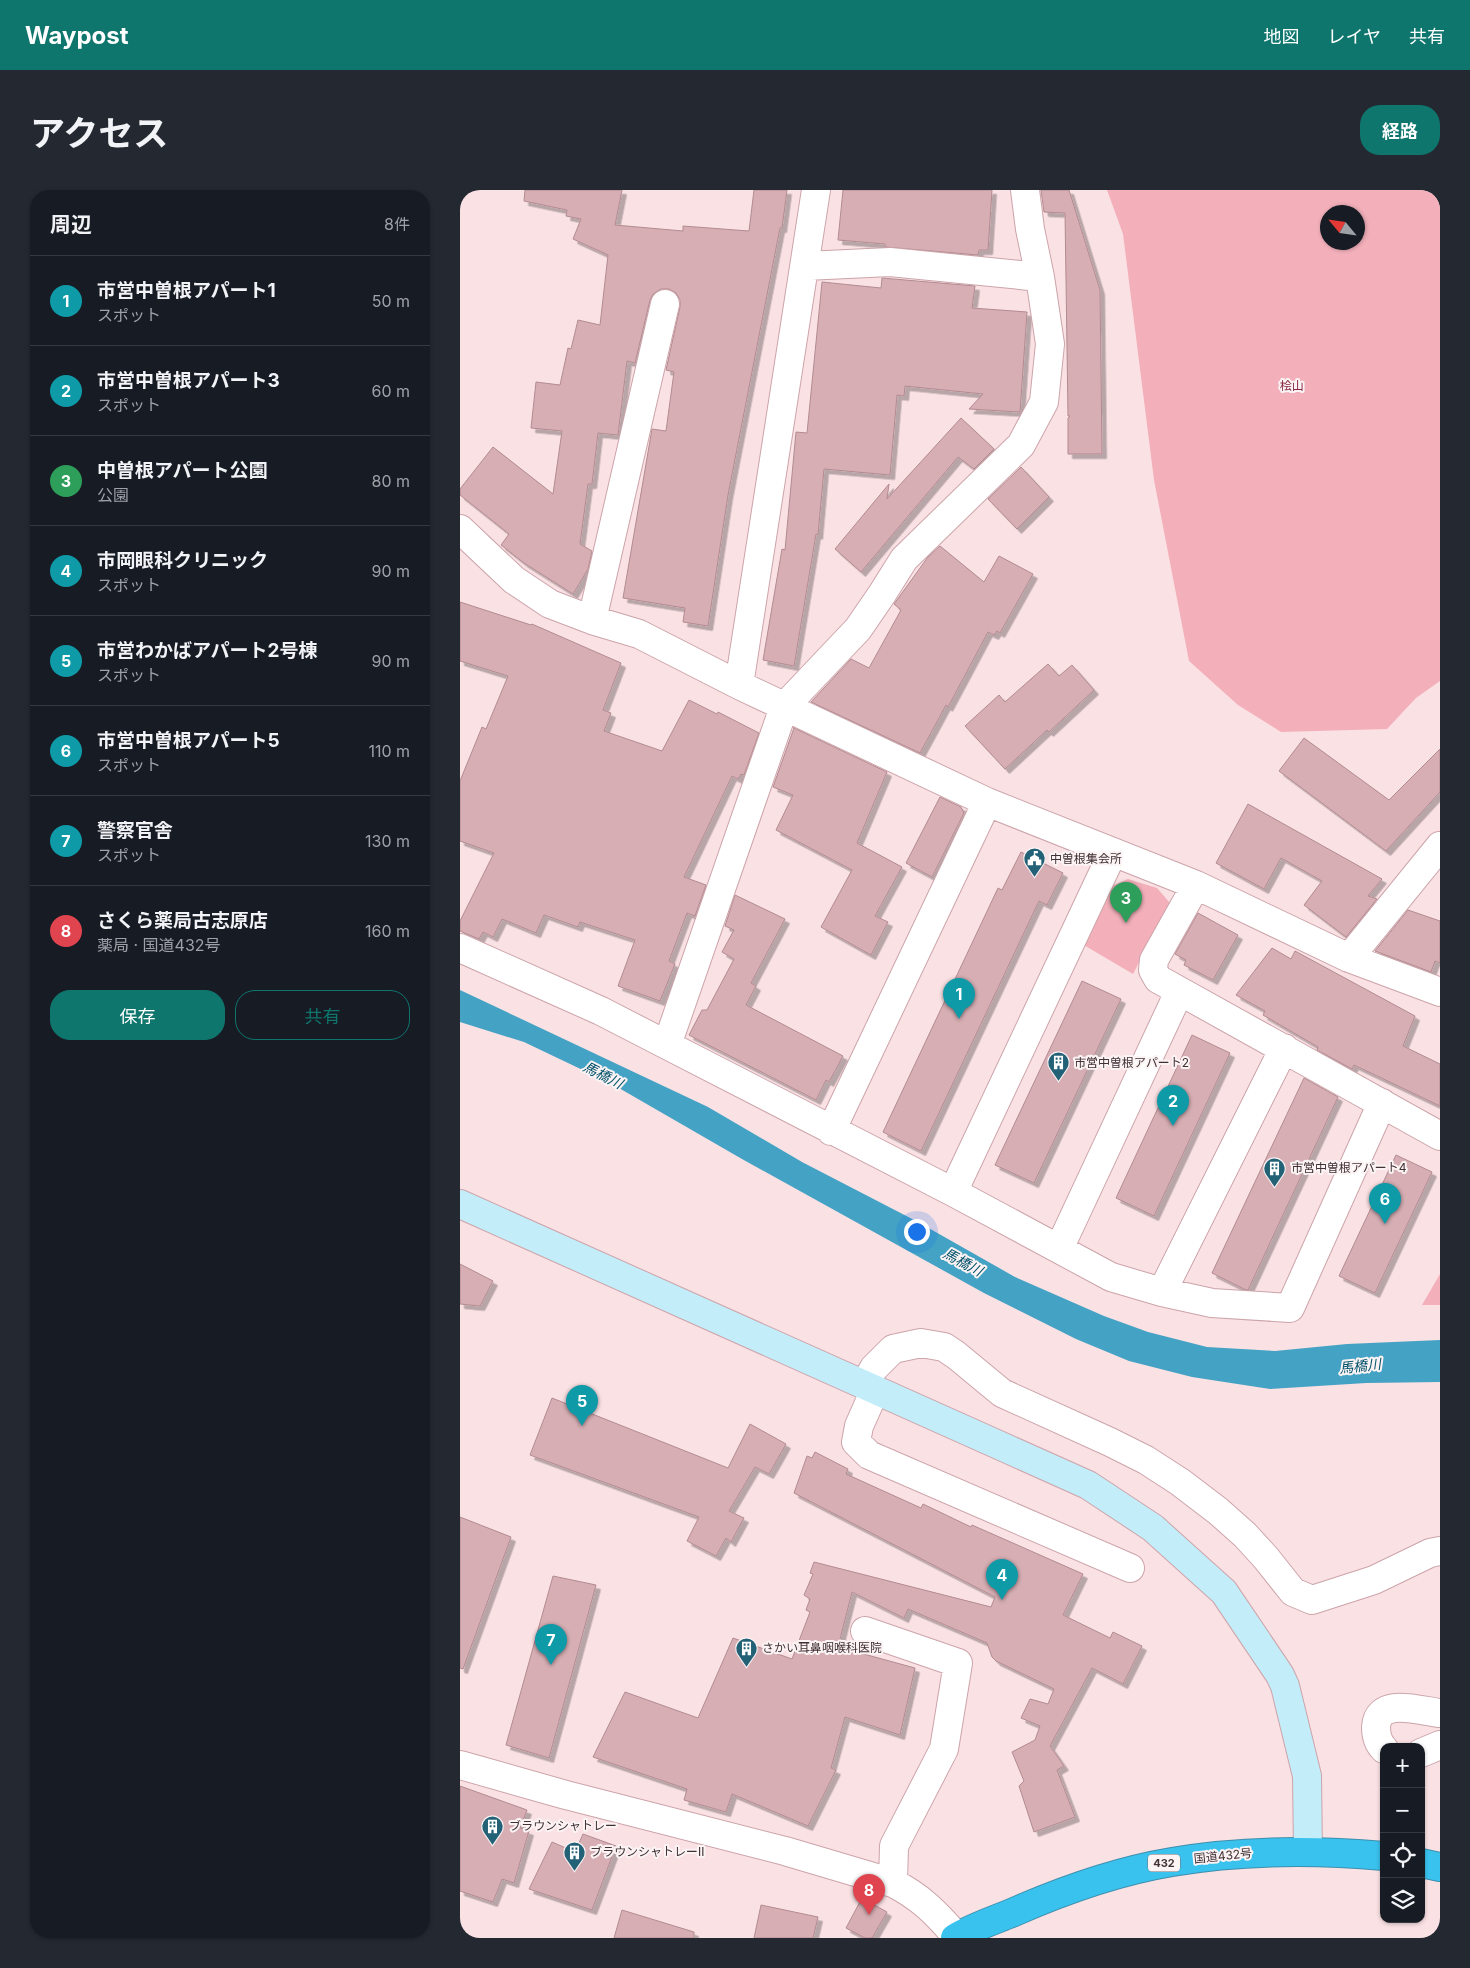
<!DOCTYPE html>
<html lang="ja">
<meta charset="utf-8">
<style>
body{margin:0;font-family:Inter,"Noto Sans JP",sans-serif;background:#242831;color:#f1f3f6}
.controls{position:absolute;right:15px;bottom:15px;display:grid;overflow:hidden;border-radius:10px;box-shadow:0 1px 4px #0004}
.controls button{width:45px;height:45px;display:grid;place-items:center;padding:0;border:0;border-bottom:1px solid #363941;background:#171b24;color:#f1f3f6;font:25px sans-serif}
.compass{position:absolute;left:860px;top:15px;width:45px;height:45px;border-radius:50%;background:#171b24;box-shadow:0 1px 4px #0004;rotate:299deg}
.you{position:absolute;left:456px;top:1041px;width:18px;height:18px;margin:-12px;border:4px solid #fff;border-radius:50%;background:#1a73e8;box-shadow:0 0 0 8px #1a73e833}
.badge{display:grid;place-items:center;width:32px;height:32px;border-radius:50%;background:#0f766e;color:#fff;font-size:16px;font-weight:700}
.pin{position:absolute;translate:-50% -41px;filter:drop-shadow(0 1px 2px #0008)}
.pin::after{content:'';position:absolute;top:26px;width:18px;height:15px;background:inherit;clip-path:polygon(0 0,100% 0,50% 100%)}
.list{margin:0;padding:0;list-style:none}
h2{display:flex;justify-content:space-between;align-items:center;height:65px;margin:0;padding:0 20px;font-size:21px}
h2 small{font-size:16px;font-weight:400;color:#9ea1a6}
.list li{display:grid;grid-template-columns:32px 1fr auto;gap:15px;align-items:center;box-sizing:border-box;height:90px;padding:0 20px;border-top:1px solid #363941}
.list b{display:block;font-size:19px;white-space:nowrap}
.list p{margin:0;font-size:16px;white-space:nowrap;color:#9ea1a6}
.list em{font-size:16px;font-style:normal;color:#9ea1a6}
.actions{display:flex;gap:10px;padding:15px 20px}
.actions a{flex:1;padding:11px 0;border:1px solid #0f766e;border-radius:20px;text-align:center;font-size:18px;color:#0f766e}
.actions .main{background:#0f766e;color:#fff}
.icon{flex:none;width:28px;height:28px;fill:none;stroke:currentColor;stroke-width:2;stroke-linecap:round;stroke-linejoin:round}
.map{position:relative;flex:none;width:980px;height:1748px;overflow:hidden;border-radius:20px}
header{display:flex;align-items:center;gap:30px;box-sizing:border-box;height:70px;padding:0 25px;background:#0f766e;color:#fff}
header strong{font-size:24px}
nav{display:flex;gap:28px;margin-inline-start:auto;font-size:18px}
.intro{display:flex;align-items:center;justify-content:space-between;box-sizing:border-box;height:120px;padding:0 30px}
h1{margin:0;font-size:35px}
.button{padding:12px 22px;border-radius:20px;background:#0f766e;color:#fff;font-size:18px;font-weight:700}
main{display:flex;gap:30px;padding:0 30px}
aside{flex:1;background:#171b24;border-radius:20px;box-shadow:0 1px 4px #0004}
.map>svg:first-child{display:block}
.green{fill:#f3b0bb;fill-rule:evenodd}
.water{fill:#44a2c4}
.building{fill:#d6aeb4;stroke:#b28b91;filter:url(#shadow)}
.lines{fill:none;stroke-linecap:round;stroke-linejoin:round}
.street-casing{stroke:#cca4aa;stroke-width:30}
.secondary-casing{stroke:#cca4aa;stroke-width:30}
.highway-casing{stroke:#3c8fad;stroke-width:30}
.street{stroke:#fff;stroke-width:28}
.secondary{stroke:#c4edfa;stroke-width:28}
.highway{stroke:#3ac2ef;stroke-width:28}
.labels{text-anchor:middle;stroke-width:4;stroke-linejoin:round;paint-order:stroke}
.shield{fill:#fbf3f4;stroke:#796b6d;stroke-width:1}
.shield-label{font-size:11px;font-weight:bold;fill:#413133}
.park-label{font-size:12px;fill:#882842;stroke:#fbf3f4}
.poi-label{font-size:12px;fill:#413133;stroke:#fbf3f4;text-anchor:start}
.street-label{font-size:12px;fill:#413133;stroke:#fbf3f4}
.water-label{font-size:14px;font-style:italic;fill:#00526a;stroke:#fbf3f4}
</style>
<header>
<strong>Waypost</strong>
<nav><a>地図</a><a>レイヤ</a><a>共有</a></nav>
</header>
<div class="intro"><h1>アクセス</h1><a class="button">経路</a></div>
<main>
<aside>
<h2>周辺<small>8件</small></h2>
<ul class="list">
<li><span class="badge" style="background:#0f9aa8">1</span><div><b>市営中曽根アパート1</b><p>スポット</p></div><em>50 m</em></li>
<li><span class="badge" style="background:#0f9aa8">2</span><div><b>市営中曽根アパート3</b><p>スポット</p></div><em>60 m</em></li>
<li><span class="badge" style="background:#2e9e5b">3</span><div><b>中曽根アパート公園</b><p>公園</p></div><em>80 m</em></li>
<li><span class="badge" style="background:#0f9aa8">4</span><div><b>市岡眼科クリニック</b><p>スポット</p></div><em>90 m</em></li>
<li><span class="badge" style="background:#0f9aa8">5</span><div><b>市営わかばアパート2号棟</b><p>スポット</p></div><em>90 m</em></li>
<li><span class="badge" style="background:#0f9aa8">6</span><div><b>市営中曽根アパート5</b><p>スポット</p></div><em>110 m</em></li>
<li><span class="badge" style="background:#0f9aa8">7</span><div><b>警察官舎</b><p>スポット</p></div><em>130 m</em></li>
<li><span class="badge" style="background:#e0444e">8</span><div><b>さくら薬局古志原店</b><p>薬局 · 国道432号</p></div><em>160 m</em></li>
</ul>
<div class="actions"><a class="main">保存</a><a>共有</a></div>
</aside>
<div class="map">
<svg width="980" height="1748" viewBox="0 0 980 1748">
<defs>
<filter id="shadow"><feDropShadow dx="4.5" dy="4.5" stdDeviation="0" flood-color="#0004"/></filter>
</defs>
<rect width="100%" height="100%" fill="#fae1e4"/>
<path class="green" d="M 647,0 L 980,0 L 980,491 L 956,508 L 927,539 L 821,542 L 778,515 L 729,471 L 694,290 L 663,44 ZM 868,22 L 898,22 L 898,52 L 868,52 Z
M 668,689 L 697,698 L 710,713 L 673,784 L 622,754 L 652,696 Z
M 980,1084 L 980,1115 L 962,1115 Z"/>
<path class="water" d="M 0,800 L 248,917 L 342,972 L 458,1032 L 555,1087 L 644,1126 L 688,1142 L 747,1157 L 815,1161 L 887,1154 L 980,1150 L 980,1192 L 906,1193 L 810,1199 L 732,1187 L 669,1171 L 616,1149 L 524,1103 L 282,969 L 152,894 L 64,852 L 0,832 Z"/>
<path class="building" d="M 65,0 L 162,0 L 155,35 L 223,41 L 223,36 L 289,41 L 294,0 L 327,0 L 322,38 L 320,38 L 268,305 L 248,436 L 223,432 L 225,418 L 163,408 L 192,239 L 206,241 L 214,182 L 206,180 L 220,117 L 220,110 L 216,103 L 209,99 L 201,99 L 193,104 L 190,110 L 175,173 L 167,171 L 158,245 L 138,243 L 132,294 L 128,294 L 120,354 L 132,361 L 128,379 L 113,404 L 64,373 L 41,355 L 49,344 L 0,305 L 0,299 L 33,257 L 93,304 L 102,241 L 71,238 L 76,192 L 100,195 L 108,158 L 111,159 L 118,130 L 140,135 L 148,65 L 113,49 L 121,29 L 106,26 L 107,20 L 64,11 Z
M 383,0 L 532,0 L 528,60 L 519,60 L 518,65 L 425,57 L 425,54 L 378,50 Z
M 581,0 L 609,0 L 640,100 L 642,264 L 608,264 L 608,228 L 610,226 L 608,226 L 605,23 L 584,22 Z
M 422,88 L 515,96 L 512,118 L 567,122 L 560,222 L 509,219 L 523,204 L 445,196 L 444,206 L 437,205 L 430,285 L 364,279 L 358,345 L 356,344 L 334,476 L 303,470 L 322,359 L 325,360 L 336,242 L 347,243 L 362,92 L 421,98 Z
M 501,228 L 534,259 L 514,279 L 498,267 L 401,382 L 375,359 L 429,294 L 427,309 Z
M 561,277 L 589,307 L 557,339 L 528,309 Z
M 480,356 L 524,392 L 539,366 L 573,384 L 540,443 L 537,441 L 534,445 L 528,442 L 488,517 L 486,515 L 460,563 L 351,512 L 391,469 L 409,478 L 441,420 L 434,414 L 468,367 Z
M 0,412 L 71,435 L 72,434 L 161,473 L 143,520 L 151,523 L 144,541 L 202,561 L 229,510 L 257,524 L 258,522 L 299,543 L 284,585 L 281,584 L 278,589 L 272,586 L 224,687 L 246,695 L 235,726 L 227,723 L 209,771 L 215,774 L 200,811 L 158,796 L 175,750 L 120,732 L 118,737 L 84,725 L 76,743 L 42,729 L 33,747 L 23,742 L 19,749 L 0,741 L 0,731 L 34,663 L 0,651 L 0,591 L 22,537 L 26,539 L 48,486 L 0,471 Z
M 588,474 L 599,486 L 612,475 L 634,500 L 589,542 L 587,540 L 545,579 L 505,536 L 539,505 L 545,512 Z
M 334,538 L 427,582 L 397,653 L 442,677 L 415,726 L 428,732 L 411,765 L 361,737 L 392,680 L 316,640 L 333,605 L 313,597 Z
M 844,548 L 929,610 L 980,559 L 980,602 L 926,661 L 819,581 Z
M 480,607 L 501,617 L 504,623 L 472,687 L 446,673 Z
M 788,614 L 922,689 L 908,706 L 917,709 L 886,747 L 844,715 L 862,691 L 821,668 L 804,699 L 756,673 Z
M 561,662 L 603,683 L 587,715 L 579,711 L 461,961 L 423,942 L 538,698 L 542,700 Z
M 275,705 L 325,729 L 291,793 L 296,796 L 286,815 L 383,866 L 369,892 L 366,890 L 356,910 L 229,845 L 242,820 L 247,820 L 274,769 L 262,762 L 274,740 L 265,736 Z
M 948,720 L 980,731 L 980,773 L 975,771 L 971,782 L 915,761 Z
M 738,723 L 778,745 L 753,790 L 724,775 L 726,770 L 715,764 Z
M 812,758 L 831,769 L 835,761 L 955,826 L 943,856 L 980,874 L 980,916 L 894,875 L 892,879 L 857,860 L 858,857 L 803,825 L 805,821 L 776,805 Z
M 622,791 L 661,809 L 574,993 L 535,975 Z
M 732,845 L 770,863 L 694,1026 L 656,1008 Z
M 844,888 L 878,907 L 788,1100 L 786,1100 L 752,1083 Z
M 936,965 L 972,982 L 915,1103 L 879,1086 Z
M 0,1074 L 33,1091 L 20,1116 L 0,1114 Z
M 92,1208 L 268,1278 L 290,1234 L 326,1254 L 309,1284 L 295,1277 L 269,1321 L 284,1328 L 271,1352 L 266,1348 L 256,1366 L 227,1351 L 239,1327 L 70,1265 Z
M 355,1262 L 388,1279 L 386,1284 L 461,1318 L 463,1314 L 511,1337 L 512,1335 L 623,1384 L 603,1425 L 650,1448 L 653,1442 L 682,1456 L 663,1494 L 632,1478 L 590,1556 L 604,1576 L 597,1580 L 615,1627 L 574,1642 L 559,1596 L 564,1591 L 552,1562 L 575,1550 L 580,1536 L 561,1528 L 570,1509 L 588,1514 L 594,1499 L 536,1471 L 532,1467 L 527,1453 L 448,1419 L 444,1428 L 392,1402 L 378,1457 L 455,1478 L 440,1545 L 385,1527 L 371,1578 L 376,1580 L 348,1636 L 272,1604 L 266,1622 L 224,1610 L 227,1599 L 133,1567 L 165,1502 L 238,1528 L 273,1448 L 332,1469 L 350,1422 L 346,1420 L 350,1409 L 344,1405 L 353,1384 L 350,1383 L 354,1372 L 531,1417 L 535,1407 L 334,1303 L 347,1266 L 352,1268 Z
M 0,1327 L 51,1347 L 3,1479 L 0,1478 Z
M 93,1386 L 136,1395 L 89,1568 L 46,1555 Z
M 0,1596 L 67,1620 L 60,1638 L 69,1641 L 54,1693 L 42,1689 L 33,1712 L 0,1701 Z
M 123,1644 L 156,1656 L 132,1720 L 69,1699 L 92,1652 L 115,1662 Z
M 402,1708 L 427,1722 L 412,1748 L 405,1748 L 386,1738 Z
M 301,1715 L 358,1727 L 353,1748 L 294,1748 Z
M 162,1720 L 234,1742 L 234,1748 L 154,1748 Z"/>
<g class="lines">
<defs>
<path id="street" d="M 565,0 L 570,39 L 580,87
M 0,339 L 54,390 L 90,414 L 132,430 L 179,444 L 279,495 L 527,612 L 736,695 L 889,768 L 980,802
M 132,430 L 205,114
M 279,495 L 356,0
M 736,695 L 694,770 L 693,780 L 698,789 L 980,946
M 0,758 L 141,821 L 207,855 L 324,517 L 398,439 L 422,404 L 444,369 L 561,255 L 584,212 L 590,154 L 580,87 L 430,72 L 345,76
M 889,768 L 980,656
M 207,855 L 493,1002 L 651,1087 L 702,1102 L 752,1113 L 830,1118 L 922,913
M 371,941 L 527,612
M 493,1002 L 653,662
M 599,1059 L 719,802
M 702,1102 L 824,858
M 404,1195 L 414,1178 L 433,1159 L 461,1153 L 484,1157 L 496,1165 L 542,1203 L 650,1252 L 686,1270 L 720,1292 L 758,1321 L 785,1345 L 806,1368 L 833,1402 L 852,1410 L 914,1390 L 970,1363 L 980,1361
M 415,1200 L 399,1236 L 396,1252 L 409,1265 L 670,1378
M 405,1441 L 498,1473 L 484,1559 L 434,1656 L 433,1693
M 924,1559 C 918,1553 916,1545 916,1537 C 918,1506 960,1521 980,1523
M 961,1563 L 980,1555
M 0,1575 L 106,1605 L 325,1661 L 433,1693 C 461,1707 477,1724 497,1747"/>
<path id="secondary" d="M 0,1014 L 628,1295 L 693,1338 L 764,1402 L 820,1485 L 825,1496 L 847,1586 L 848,1662"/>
<path id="highway" d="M 961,1673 L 980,1677
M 495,1748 C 513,1737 535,1730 554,1722 C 604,1700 658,1681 712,1672 C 782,1660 854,1660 924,1666"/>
</defs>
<use href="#street" class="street-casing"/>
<use href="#secondary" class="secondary-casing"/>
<use href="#highway" class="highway-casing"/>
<use href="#street" class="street"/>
<use href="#secondary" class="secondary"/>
<use href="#highway" class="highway"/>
</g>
<defs>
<symbol id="civic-pin" viewBox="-11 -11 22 30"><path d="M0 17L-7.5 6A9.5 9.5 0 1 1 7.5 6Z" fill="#236177" stroke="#fbf3f4"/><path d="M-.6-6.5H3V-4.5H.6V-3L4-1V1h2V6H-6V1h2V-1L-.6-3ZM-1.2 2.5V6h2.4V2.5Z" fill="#fff"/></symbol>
<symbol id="building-pin" viewBox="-11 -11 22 30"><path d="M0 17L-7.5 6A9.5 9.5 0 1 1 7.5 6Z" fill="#236177" stroke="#fbf3f4"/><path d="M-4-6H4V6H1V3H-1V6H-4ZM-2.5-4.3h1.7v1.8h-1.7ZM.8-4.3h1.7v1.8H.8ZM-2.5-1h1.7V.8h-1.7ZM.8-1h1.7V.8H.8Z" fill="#fff"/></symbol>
</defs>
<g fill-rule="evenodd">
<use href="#civic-pin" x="562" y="656" width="25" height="34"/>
<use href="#building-pin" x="586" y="860" width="25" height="34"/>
<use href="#building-pin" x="802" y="966" width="25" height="34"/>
<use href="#building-pin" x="274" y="1446" width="25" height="34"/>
<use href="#building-pin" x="20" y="1624" width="25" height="34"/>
<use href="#building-pin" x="102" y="1650" width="25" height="34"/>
</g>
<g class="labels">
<rect class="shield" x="688" y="1664.5" width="32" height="17" rx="4"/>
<g class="shield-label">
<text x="704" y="1677">432</text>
</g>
<g class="park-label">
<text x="832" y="200">桧山</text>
</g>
<g class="poi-label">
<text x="590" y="673">中曽根集会所</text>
<text x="614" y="877">市営中曽根アパート2</text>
<text x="831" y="982">市営中曽根アパート4</text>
<text x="302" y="1462">さかい耳鼻咽喉科医院</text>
<text x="49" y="1640">ブラウンシャトレー</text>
<text x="130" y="1666">ブラウンシャトレーⅡ</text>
</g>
<g class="street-label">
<text transform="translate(763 1666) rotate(-6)" y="4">国道432号</text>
</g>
<g class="water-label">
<text transform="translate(143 885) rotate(27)" y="5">馬橋川</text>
<text transform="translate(503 1072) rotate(28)" y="5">馬橋川</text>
<text transform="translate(900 1176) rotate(-6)" y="5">馬橋川</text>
</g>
</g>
</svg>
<div class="controls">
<button>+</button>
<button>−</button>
<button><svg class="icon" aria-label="locate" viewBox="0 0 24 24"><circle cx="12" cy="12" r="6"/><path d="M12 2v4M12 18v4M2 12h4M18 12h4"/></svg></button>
<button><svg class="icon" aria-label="layers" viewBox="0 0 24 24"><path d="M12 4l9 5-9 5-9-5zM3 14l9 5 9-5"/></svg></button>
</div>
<svg class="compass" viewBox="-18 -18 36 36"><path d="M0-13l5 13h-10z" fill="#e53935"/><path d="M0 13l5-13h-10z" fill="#9ea1a6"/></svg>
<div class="you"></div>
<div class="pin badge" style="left:499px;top:829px;background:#0f9aa8">1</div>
<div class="pin badge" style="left:713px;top:936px;background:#0f9aa8">2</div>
<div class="pin badge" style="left:666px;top:733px;background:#2e9e5b">3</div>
<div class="pin badge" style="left:542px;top:1410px;background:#0f9aa8">4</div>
<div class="pin badge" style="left:122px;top:1236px;background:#0f9aa8">5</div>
<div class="pin badge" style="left:925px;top:1034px;background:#0f9aa8">6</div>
<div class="pin badge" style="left:91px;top:1475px;background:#0f9aa8">7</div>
<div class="pin badge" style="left:409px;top:1725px;background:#e0444e">8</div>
</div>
</main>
